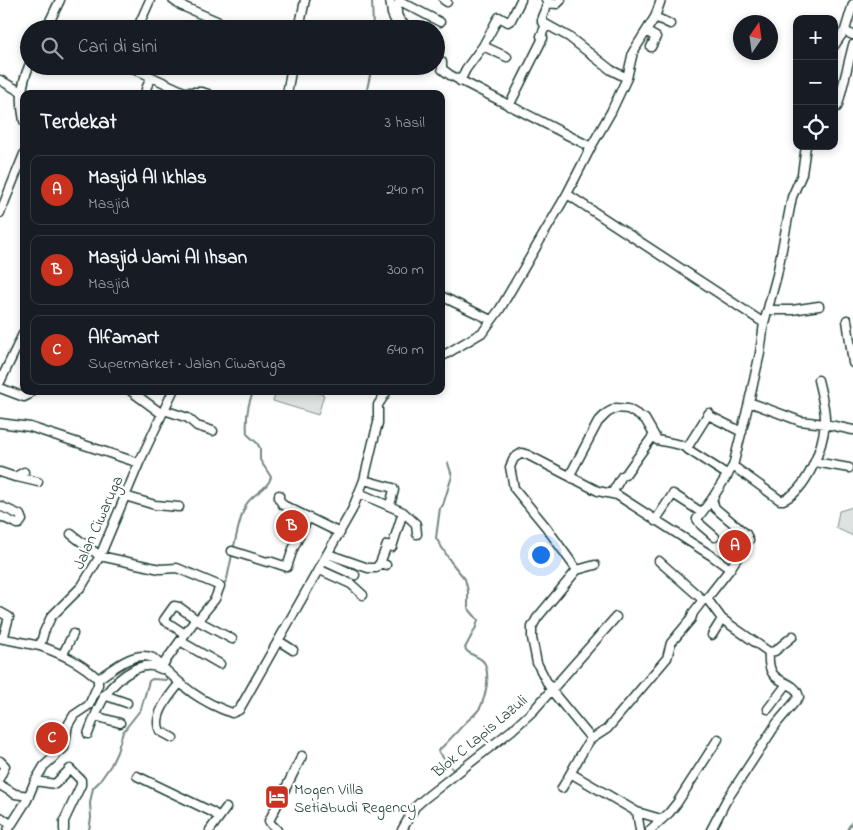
<!DOCTYPE html>
<html lang="id">
<meta charset="utf-8">
<style>
body{margin:0;font-family:"Indie Flower",sans-serif;background:#242831;color:#f1f3f6}
.controls{position:absolute;right:15px;top:15px;display:grid;overflow:hidden;border-radius:10px;box-shadow:0 2px 8px #0003}
.controls button{width:45px;height:45px;display:grid;place-items:center;padding:0;border:0;border-bottom:1px solid #363941;background:#171b24;color:#f1f3f6;font:25px sans-serif}
.compass{position:absolute;left:733px;top:15px;width:45px;height:45px;border-radius:50%;background:#171b24;box-shadow:0 2px 8px #0003;rotate:13deg}
.you{position:absolute;left:540px;top:554px;width:18px;height:18px;margin:-12px;border:4px solid #fff;border-radius:50%;background:#1a73e8;box-shadow:0 0 0 8px #1a73e833}
.badge{display:grid;place-items:center;width:32px;height:32px;border-radius:50%;background:#c8321e;color:#fff;font-size:16px;font-weight:700}
.pin{position:absolute;translate:-50% -50%;border:2px solid #fff;box-shadow:0 1px 5px #0006}
.list{margin:0;padding:0;list-style:none}
h2{display:flex;justify-content:space-between;align-items:center;height:65px;margin:0;padding:0 20px;font-size:21px}
h2 small{font-size:16px;font-weight:400;color:#9ea1a6}
.list li{display:grid;grid-template-columns:32px 1fr auto;gap:15px;align-items:center;box-sizing:border-box;height:70px;margin:0 10px 10px;padding:0 10px;border:1px solid #363941;border-radius:10px}
.list b{display:block;font-size:19px;white-space:nowrap}
.list p{margin:0;font-size:16px;white-space:nowrap;color:#9ea1a6}
.list em{font-size:16px;font-style:normal;color:#9ea1a6}
.icon{flex:none;width:28px;height:28px;fill:none;stroke:currentColor;stroke-width:2;stroke-linecap:round;stroke-linejoin:round}
.map{position:relative;flex:none;width:853px;height:830px;overflow:hidden}
.search{position:absolute;background:#171b24;box-shadow:0 2px 8px #0003;left:20px;top:20px;width:425px;height:55px;display:flex;align-items:center;gap:12px;box-sizing:border-box;padding:0 18px;border-radius:28px;color:#9ea1a6;font-size:19px}
.panel{position:absolute;background:#171b24;box-shadow:0 2px 8px #0003;left:20px;top:90px;width:425px;height:305px;border-radius:10px}
.map>svg:first-child{display:block}
.green{fill:#dee3e2;stroke:#7e908b}
.lines{fill:none;stroke-linecap:round;stroke-linejoin:round}
.stream{stroke:#758883;stroke-width:2}
.minor-casing{stroke:#1f3d34;stroke-width:11}
.minor{stroke:#fff;stroke-width:8}
.labels{text-anchor:middle;stroke-width:5;stroke-linejoin:round;paint-order:stroke}
.street-label{font-size:16px;fill:#1f3d34;stroke:#fff}
.poi-label{font-size:16px;fill:#1f3d34;stroke:#fff;text-anchor:start}
</style>
<div class="map">
<svg width="853" height="830" viewBox="0 0 853 830">
<rect width="100%" height="100%" fill="#fff"/>
<filter id="ink" filterUnits="userSpaceOnUse"><feTurbulence type="fractalNoise" baseFrequency=".02" numOctaves="2"/><feDisplacementMap in="SourceGraphic" scale="10" xChannelSelector="R" yChannelSelector="G"/><feConvolveMatrix kernelMatrix="1 2 1 2 8 2 1 2 1" color-interpolation-filters="sRGB"/></filter>
<g filter="url(#ink)">
<path class="green" d="M 276,391 L 313,391 L 324,395 L 318,415 L 273,401 Z
M 853,507 L 853,536 L 836,528 L 839,511 Z"/>
<g class="lines">
<path class="stream" d="M 372,0 L 373,29
M 366,94 L 372,66
M 448,463 L 452,476 L 443,505 L 440,508 L 436,538 L 451,562 L 465,579 L 468,591 L 468,608 L 478,620 L 476,627 L 465,648 C 469,657 481,655 485,664 C 490,676 486,695 481,706 C 477,714 470,718 465,723 C 456,733 448,742 438,751 L 455,772
M 233,550 C 237,535 239,519 246,505 C 251,494 268,490 271,477 L 260,460 L 260,448 L 257,443 L 247,434 C 246,420 247,404 254,391
M 223,586 L 227,579 L 232,555
M 168,668 L 168,665 L 172,659
M 89,830 L 91,818 L 90,803 L 93,788 L 100,781 L 111,765 L 117,752 L 123,732 L 141,709 L 149,681 L 152,679 L 166,680 L 169,675
M 847,830 L 853,820"/>
<defs>
<path id="minor" d="M 173,0 L 180,5 L 235,29
M 390,0 L 392,14 L 399,29
M 400,0 C 393,13 398,22 411,29
M 444,0 L 447,2
M 546,0 L 548,3 L 542,17 L 542,22 L 569,37 L 611,70 L 627,78
M 400,1 L 440,22
M 548,3 L 557,4 L 561,0
M 853,4 L 845,30 L 846,32 L 853,35
M 655,17 L 670,24
M 46,29 L 60,0
M 137,29 L 150,0
M 299,29 L 305,0
M 647,32 L 656,37 L 651,47
M 483,46 L 507,57
M 834,46 L 845,30
M 436,57 L 442,62 L 442,69 L 450,75 L 591,147
M 128,66 L 184,92 L 202,92 L 208,94
M 0,80 L 21,92
M 460,81 L 466,69 L 483,46 L 497,20 L 499,17 L 508,22 L 511,20 L 521,0
M 146,89 L 151,77
M 287,94 L 292,66
M 509,106 L 543,38 L 541,36 L 546,25
M 834,107 L 837,107 L 838,105 L 853,45
M 24,121 C 20,101 21,85 29,66
M 567,194 L 764,323
M 0,213 L 24,154
M 441,296 L 491,320
M 768,310 L 792,310 L 819,306
M 847,320 L 853,363
M 441,357 L 483,332 L 500,309 L 567,194 L 591,147 L 611,112 L 627,78 L 633,52 L 655,17 L 661,0
M 0,382 L 24,332
M 0,388 L 24,397 L 28,395 L 31,391
M 131,391 L 162,414
M 749,402 L 800,421 L 825,424 L 853,430
M 164,410 L 188,418 L 197,426 L 213,431
M 708,415 L 742,432
M 0,423 L 30,427 L 139,463
M 687,448 L 709,413
M 815,462 L 849,468
M 733,466 L 780,500 L 783,500 C 807,491 823,447 825,423 C 826,410 821,393 818,380
M 0,472 L 15,477 L 24,472
M 17,477 L 38,482
M 572,478 L 571,473 L 598,422 L 607,413 L 616,408 L 628,409 L 645,419 L 657,440 L 681,445 L 728,475
M 364,480 L 393,488 L 394,490 L 390,505
M 359,493 L 403,512 L 416,524 L 417,534
M 612,493 L 622,476 L 625,475 L 653,436
M 279,495 L 279,499 L 283,505 L 340,533
M 125,496 L 155,505 L 179,507
M 712,499 L 697,519 L 701,525 L 715,537
M 0,506 L 20,515 L 22,520 L 19,524 L 17,524 L 0,516
M 655,521 L 673,494 L 701,512
M 71,534 L 100,556 L 160,569 L 177,568 L 220,586 L 215,599 L 198,620
M 232,551 L 267,562 L 269,561 L 287,567 L 293,549 L 308,518
M 328,554 L 368,568 L 376,568 L 380,563 L 386,565
M 324,561 L 355,575
M 659,561 L 703,600
M 380,563 L 387,545 L 392,547 L 403,512
M 320,570 L 351,584 L 363,595
M 577,570 L 595,565
M 0,612 L 9,617 L 3,639
M 185,634 L 164,620 L 174,606 L 179,607 L 200,622 L 232,639
M 712,635 L 722,619
M 0,638 L 40,646
M 180,641 L 220,664
M 279,641 L 293,650
M 769,652 L 775,651 L 793,636
M 63,654 L 73,634
M 162,666 L 196,619
M 98,679 C 113,669 134,650 153,658 C 181,684 194,699 232,713 L 239,710 L 352,510 L 364,480 L 373,442 L 378,423 L 378,405 L 387,391
M 104,695 L 127,703
M 768,709 L 787,684
M 95,716 L 120,723
M 88,734 C 99,705 106,684 135,669 C 144,665 152,664 161,669
M 173,738 L 160,731 C 152,716 170,695 179,684
M 590,740 L 607,729 L 667,658 L 671,643 L 691,619 L 693,613 L 703,600 L 708,600
M 0,761 L 5,766 L 0,777
M 572,774 L 637,812 L 640,830
M 137,776 L 212,812 L 219,817
M 35,781 L 55,784 L 70,769 L 81,780 L 81,785 L 64,821 L 64,830
M 0,785 L 15,794 L 29,796
M 562,788 C 572,772 579,756 590,740 L 589,736 L 551,690 L 537,663 L 532,638 L 532,627 L 537,618 L 577,570 L 546,527 L 514,488 L 510,467 L 514,458 L 522,453 L 528,455 L 598,491 L 617,495 L 712,556 L 730,569
M 637,812 L 661,819
M 0,817 L 11,824
M 8,830 L 27,800 L 35,781 L 44,766 L 64,748 L 68,725 L 74,715 L 89,705 L 98,685 L 98,679 C 82,663 62,654 40,646 L 44,632 L 51,617 L 82,586 L 100,556 L 139,463 L 173,391
M 210,830 L 226,808
M 277,830 L 271,824 L 269,821 L 302,756
M 402,830 L 415,807 L 424,799 L 512,730 L 533,711 L 616,617
M 650,830 L 669,813 L 677,803 L 718,739
M 711,830 L 726,801 L 777,723 L 799,697 C 794,675 766,690 769,652 L 722,619 L 708,600 L 708,597 L 730,569 L 749,540 L 746,534 L 715,508 L 712,499 L 733,466 L 749,402 L 760,353 L 764,323 L 777,275 L 792,197 L 802,174 L 806,146"/>
</defs>
<use href="#minor" class="minor-casing"/>
<use href="#minor" class="minor"/>
</g>
</g>
<defs>
<symbol id="hotel-square" viewBox="-11 -11 22 22"><rect x="-9" y="-9" width="18" height="18" rx="4" fill="#c8321e" stroke="#fff"/><path d="M-6-4.5h1.5V1H6V5H4.5V3h-9V5H-6ZM-4 0a1.8 1.8 0 1 1 3.6 0ZM.5 0V-2.5h3Q6-2.5 6 0Z" fill="#fff"/></symbol>
</defs>
<g fill-rule="evenodd">
<use href="#hotel-square" x="263" y="783" width="28" height="28"/>
</g>
<g class="labels">
<g class="street-label">
<text transform="translate(97 522) rotate(-66)" y="6">Jalan Ciwaruga</text>
<text transform="translate(479 735) rotate(-40)" y="6">Blok C Lapis Lazuli</text>
</g>
<g class="poi-label">
<text x="294" y="794">Mogen Villa<tspan x="294" dy="18">Setiabudi Regency</tspan></text>
</g>
</g>
</svg>
<div class="controls">
<button>+</button>
<button>−</button>
<button><svg class="icon" aria-label="locate" viewBox="0 0 24 24"><circle cx="12" cy="12" r="6"/><path d="M12 2v4M12 18v4M2 12h4M18 12h4"/></svg></button>
</div>
<svg class="compass" viewBox="-18 -18 36 36"><path d="M0-13l5 13h-10z" fill="#e53935"/><path d="M0 13l5-13h-10z" fill="#9ea1a6"/></svg>
<div class="you"></div>
<div class="pin badge" style="left:735px;top:546px">A</div>
<div class="pin badge" style="left:292px;top:526px">B</div>
<div class="pin badge" style="left:52px;top:738px">C</div>
<div class="search"><svg class="icon" aria-label="search" viewBox="0 0 24 24"><circle cx="10" cy="10" r="6"/><path d="M15 15l6 6"/></svg>Cari di sini</div>
<section class="panel">
<h2>Terdekat<small>3 hasil</small></h2>
<ul class="list">
<li><span class="badge">A</span><div><b>Masjid Al Ikhlas</b><p>Masjid</p></div><em>240 m</em></li>
<li><span class="badge">B</span><div><b>Masjid Jami Al Ihsan</b><p>Masjid</p></div><em>300 m</em></li>
<li><span class="badge">C</span><div><b>Alfamart</b><p>Supermarket · Jalan Ciwaruga</p></div><em>640 m</em></li>
</ul>
</section>
</div>
